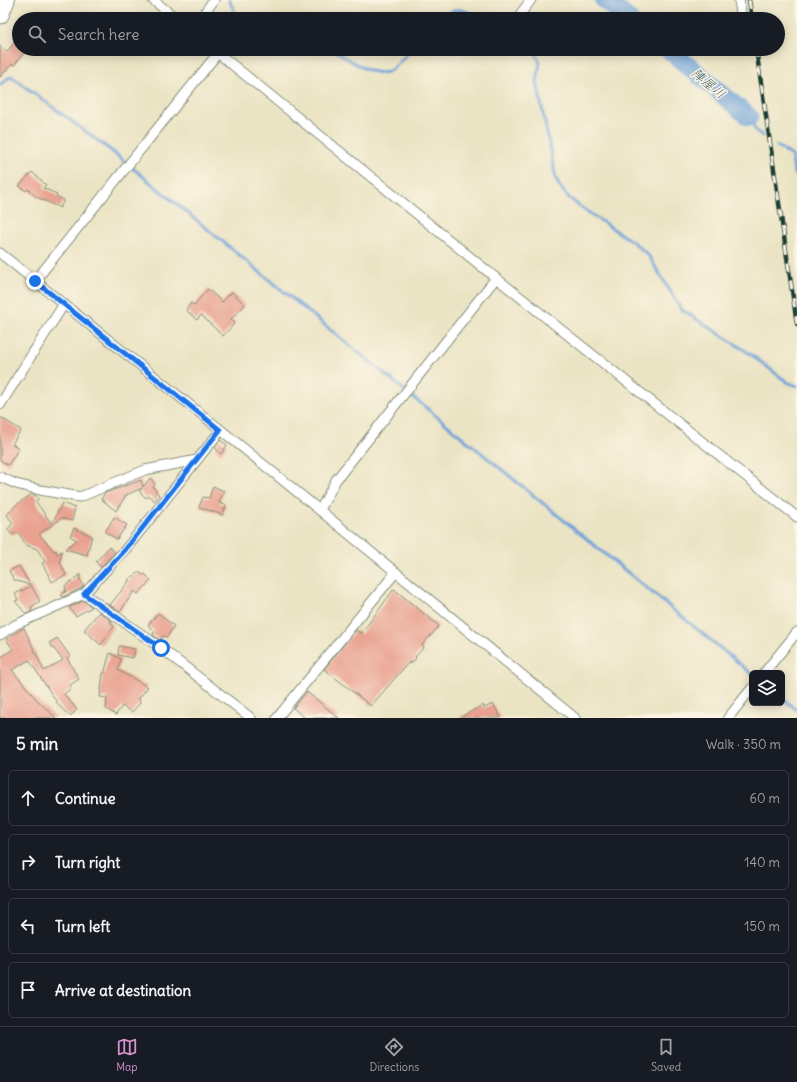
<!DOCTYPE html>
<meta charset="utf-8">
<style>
body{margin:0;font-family:Delius,"Klee One",sans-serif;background:#242831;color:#f1f3f6}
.controls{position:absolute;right:12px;bottom:12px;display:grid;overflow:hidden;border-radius:6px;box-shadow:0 2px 10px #0003}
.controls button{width:36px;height:36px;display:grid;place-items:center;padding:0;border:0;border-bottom:1px solid #363941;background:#171b24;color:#f1f3f6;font:20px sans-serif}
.stop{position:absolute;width:12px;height:12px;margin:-9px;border:3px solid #1a73e8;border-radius:50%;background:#fff}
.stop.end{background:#1a73e8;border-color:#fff;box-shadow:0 1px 4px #0008}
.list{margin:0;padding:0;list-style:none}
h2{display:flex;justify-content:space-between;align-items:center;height:52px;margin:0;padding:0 16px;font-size:17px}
h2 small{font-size:13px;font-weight:400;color:#9ea1a6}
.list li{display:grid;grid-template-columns:26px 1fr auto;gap:12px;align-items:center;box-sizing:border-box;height:56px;margin:0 8px 8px;padding:0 8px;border:1px solid #363941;border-radius:6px}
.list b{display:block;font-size:15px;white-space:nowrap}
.list em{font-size:13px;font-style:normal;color:#9ea1a6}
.icon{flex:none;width:22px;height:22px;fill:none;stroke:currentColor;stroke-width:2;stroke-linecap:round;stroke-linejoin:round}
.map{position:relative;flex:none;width:797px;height:718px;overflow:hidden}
.search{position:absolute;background:#171b24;box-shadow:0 2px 10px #0003;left:12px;right:12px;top:12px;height:44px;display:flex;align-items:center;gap:10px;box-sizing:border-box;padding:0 14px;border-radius:22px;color:#9ea1a6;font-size:15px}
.sheet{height:308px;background:#171b24}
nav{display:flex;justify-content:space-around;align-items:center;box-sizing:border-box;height:56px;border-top:1px solid #363941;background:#171b24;font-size:11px;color:#9ea1a6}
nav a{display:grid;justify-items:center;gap:2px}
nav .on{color:#d690ce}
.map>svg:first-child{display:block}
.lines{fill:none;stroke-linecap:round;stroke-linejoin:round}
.stream{stroke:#6ca0d8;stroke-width:3}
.river{stroke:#6ca0d8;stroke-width:19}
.building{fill:#e9a190}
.street-casing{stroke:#85907c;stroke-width:11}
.highway-casing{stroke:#85907c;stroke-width:19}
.street{stroke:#fff;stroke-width:9}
.highway{stroke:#fff;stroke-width:17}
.rail-casing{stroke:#1f3d34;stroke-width:4.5}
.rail{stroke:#fcf5e5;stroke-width:3;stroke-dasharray:9;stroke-linecap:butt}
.route{stroke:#1a73e8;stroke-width:5}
.labels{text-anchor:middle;stroke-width:3;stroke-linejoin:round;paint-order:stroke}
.water-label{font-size:13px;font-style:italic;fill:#365b65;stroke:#fcf5e5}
</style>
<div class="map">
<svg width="797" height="718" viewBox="0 0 797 718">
<rect width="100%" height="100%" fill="#fcf5e5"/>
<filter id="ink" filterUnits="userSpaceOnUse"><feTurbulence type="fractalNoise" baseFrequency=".025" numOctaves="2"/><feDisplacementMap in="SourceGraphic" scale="8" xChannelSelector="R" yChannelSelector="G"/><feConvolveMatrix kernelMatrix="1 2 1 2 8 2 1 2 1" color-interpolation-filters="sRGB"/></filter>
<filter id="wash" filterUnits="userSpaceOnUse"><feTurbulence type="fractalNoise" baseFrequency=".012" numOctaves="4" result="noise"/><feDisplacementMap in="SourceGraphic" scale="16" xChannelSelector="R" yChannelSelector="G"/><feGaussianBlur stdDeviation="0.9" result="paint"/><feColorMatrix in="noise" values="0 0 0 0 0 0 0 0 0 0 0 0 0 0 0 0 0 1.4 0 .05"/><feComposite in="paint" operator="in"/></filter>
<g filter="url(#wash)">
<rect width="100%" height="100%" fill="#ebe4c4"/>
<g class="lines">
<path class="stream" d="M 229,0 L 237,16 L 240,19
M 441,19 C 457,4 464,10 482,19
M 332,49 C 345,57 376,81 391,70 C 399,64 405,56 411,49
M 533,49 L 540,62 L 537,82 L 556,179 L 560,187 L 568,197 L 583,209 L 633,242 L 648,255 L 681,309 L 749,353 L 787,382 L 797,386
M 0,85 L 11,76 L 113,152 L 752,674
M 749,117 L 756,131 L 763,136
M 777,146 L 792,156 L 794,173 L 797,176
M 782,698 L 797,710"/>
<path class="river" d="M 604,0 L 629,19
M 668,49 L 749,117"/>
</g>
<g id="blocks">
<path class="building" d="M 19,36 L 19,49 L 27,49 L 14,65 L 12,64 L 0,77 L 0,46 L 7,52 Z
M 32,172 L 46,185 L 43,188 L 57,194 L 56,196 L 64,200 L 60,208 L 35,196 L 28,189 L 26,191 L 19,186 Z
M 208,289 L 222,302 L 232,292 L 245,305 L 231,319 L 235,323 L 223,336 L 201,315 L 197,320 L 186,310 L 191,303 L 194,305 Z
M 0,417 L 21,430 L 12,444 L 19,448 L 8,465 L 0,460 Z
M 220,440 L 227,445 L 221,454 L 215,448 Z
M 150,478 L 155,484 L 153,487 L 159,495 L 155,501 L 149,496 L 146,498 L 139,491 L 142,488 L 126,495 L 116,511 L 101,499 L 105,493 L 141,480 L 143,487 Z
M 213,486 L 224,491 L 219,503 L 226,505 L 223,515 L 199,507 L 203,497 L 209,498 Z
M 32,494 L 35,495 L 38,499 L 36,502 L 52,524 L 62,503 L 75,508 L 72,521 L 62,518 L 39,534 L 54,551 L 56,550 L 57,554 L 62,551 L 60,562 L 66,575 L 52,582 L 42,563 L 45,561 L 37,549 L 26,545 L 18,532 L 12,535 L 8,529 L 13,523 L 7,515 L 16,505 Z
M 114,517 L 127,525 L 117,539 L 105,532 Z
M 74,528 L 92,536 L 87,555 L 65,549 L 77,540 L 70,536 Z
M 109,547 L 115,552 L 101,567 L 96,562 Z
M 19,566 L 30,585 L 14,580 L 9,571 Z
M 139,572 L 143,575 L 145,574 L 151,580 L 138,594 L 134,591 L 120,612 L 110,605 L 129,581 L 128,580 Z
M 81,574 L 79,580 L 80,579 L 84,586 L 80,589 L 63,597 L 61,595 L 66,591 L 65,586 Z
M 31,586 L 40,601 L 31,607 L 32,611 L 26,614 L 15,601 L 18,600 L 15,594 Z
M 394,589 L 439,626 L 422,645 L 424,647 L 415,657 L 416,658 L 411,664 L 409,662 L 371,706 L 324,669 L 356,630 L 361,634 Z
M 83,601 L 92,607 L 76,616 L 69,608 Z
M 99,612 L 112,621 L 110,622 L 114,626 L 101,645 L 84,630 Z
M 158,613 L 174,626 L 167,637 L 163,636 L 160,640 L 153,635 L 154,631 L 148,625 Z
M 24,628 L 44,671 L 63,660 L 49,643 L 57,638 L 70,656 L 67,658 L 79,679 L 70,685 L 71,688 L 64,694 L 77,710 L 70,716 L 60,707 L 29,660 L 12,670 L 36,699 L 56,718 L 0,718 L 0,658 L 13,649 L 6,639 Z
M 119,646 L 135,649 L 133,658 L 118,655 Z
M 110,653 L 121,659 L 118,670 L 148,687 L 139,698 L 140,703 L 132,712 L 122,706 L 116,715 L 106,709 L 107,698 L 100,697 L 103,673 L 104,674 Z
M 307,692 L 339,718 L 305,718 L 293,708 Z
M 493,704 L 501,718 L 459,718 L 483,705 L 484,708 Z"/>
</g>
</g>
<g filter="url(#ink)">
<use href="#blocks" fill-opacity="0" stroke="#85907c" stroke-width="1"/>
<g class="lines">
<defs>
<path id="street" d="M 153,0 L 177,19
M 739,0 L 742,19
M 521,13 L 531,0
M 200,19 L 214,0
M 213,49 L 496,278 L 797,517
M 0,253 L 221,430 L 575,718
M 35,281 L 218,53
M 0,405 L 64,304
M 0,477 L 16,484 L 40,490 L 80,497 L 145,470 L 197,460
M 320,510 L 336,480 L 496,278
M 84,594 L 161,648 L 251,718
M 0,635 L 15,625 L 84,594 L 125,550 L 221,430
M 764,673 L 797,632
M 277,718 L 396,572
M 728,718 L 752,688"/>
<path id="highway" d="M 0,15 L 6,0"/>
</defs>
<use href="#street" class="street-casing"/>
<use href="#highway" class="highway-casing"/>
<use href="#street" class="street"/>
<use href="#highway" class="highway"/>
<defs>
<path id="rail" d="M 749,0 L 752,19
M 756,49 L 797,324"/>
</defs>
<use href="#rail" class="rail-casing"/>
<use href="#rail" class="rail"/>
</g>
</g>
<g class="lines" filter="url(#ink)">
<path class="route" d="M 35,281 L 220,430 L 125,550 L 84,594 L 161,648"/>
</g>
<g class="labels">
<g class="water-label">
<text transform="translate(709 83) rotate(40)" y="5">陣屋川</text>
</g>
</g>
</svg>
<div class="controls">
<button><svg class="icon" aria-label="layers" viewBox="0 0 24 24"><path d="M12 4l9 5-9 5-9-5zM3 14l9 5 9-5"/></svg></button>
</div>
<div class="stop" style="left:161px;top:648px"></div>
<div class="stop end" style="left:35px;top:281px"></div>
<div class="search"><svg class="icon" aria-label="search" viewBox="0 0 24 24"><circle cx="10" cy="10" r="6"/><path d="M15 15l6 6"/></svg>Search here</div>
</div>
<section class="sheet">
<h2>5 min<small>Walk · 350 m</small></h2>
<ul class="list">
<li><svg class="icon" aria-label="ahead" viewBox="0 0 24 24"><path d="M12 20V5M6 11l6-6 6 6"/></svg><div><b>Continue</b></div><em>60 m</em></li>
<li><svg class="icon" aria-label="right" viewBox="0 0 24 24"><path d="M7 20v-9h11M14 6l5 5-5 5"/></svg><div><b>Turn right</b></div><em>140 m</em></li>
<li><svg class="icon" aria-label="left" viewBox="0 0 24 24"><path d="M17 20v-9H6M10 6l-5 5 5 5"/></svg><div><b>Turn left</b></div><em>150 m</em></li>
<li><svg class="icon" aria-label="arrive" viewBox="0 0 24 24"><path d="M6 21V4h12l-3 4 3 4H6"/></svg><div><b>Arrive at destination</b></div></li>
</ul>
</section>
<nav>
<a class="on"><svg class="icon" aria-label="map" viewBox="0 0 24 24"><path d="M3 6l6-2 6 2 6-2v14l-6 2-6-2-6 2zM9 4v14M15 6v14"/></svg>Map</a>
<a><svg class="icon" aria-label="directions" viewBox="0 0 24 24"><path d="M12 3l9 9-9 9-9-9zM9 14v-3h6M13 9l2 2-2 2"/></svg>Directions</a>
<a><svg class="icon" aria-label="saved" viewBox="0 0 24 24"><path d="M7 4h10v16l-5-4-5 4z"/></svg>Saved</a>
</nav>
